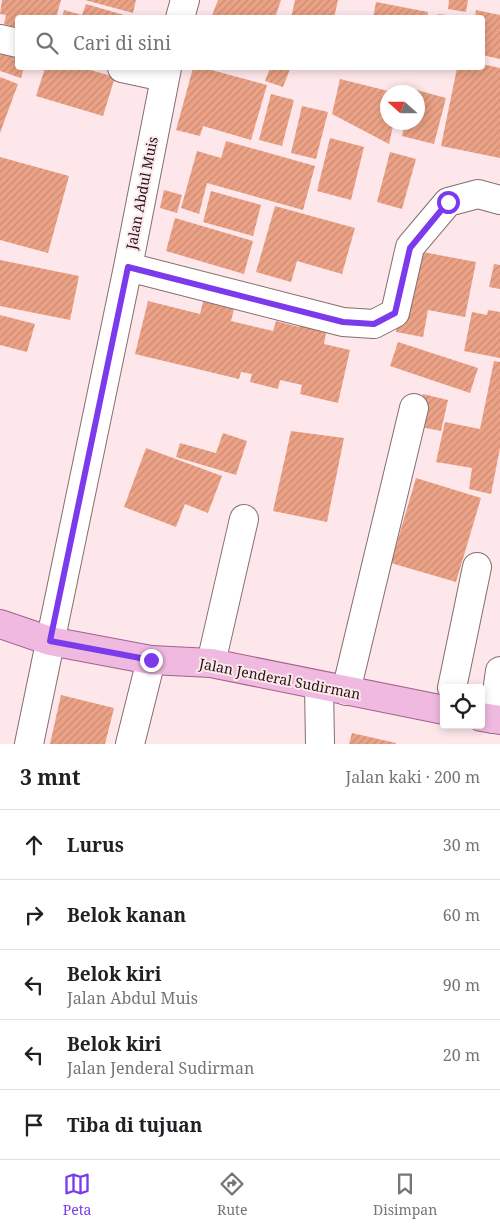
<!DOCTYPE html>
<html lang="id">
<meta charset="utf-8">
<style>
body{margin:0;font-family:"Noto Serif",serif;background:#f2f2f2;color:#202124}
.controls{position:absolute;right:15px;bottom:15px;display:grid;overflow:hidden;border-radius:5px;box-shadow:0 2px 8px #0003}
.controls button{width:45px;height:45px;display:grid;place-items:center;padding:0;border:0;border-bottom:1px solid #e0e0e0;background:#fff;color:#202124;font:25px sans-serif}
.compass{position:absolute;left:380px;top:85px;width:45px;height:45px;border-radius:50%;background:#fff;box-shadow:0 2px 8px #0003;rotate:291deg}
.stop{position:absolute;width:15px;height:15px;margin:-11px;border:4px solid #7c3aed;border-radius:50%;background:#fff}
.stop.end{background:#7c3aed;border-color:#fff;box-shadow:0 1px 5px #0008}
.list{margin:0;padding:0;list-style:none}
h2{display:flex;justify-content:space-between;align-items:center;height:65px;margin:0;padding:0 20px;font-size:21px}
h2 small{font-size:16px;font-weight:400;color:#757577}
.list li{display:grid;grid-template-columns:32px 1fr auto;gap:15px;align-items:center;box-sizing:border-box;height:70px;padding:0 20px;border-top:1px solid #e0e0e0}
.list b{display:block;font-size:19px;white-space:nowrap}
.list p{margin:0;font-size:16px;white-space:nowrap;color:#757577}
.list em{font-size:16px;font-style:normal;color:#757577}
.icon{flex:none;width:28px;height:28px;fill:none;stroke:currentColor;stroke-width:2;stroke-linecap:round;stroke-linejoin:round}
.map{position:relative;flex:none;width:500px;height:744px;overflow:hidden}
.search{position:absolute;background:#fff;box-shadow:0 2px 8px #0003;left:15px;right:15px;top:15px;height:55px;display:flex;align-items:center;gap:12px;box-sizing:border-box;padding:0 18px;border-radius:5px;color:#757577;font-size:19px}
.sheet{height:415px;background:#fff}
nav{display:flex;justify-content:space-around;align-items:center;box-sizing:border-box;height:70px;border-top:1px solid #e0e0e0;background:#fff;font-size:14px;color:#757577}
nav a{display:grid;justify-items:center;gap:2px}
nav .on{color:#7c3aed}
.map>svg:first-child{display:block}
.building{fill:url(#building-hatch)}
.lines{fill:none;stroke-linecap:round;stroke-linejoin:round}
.minor-casing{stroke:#856d70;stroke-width:30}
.major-casing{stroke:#a1628d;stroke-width:30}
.minor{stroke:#fff;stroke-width:28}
.major{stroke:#efb9e0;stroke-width:28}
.route{stroke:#7c3aed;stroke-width:6}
.labels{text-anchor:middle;stroke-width:4;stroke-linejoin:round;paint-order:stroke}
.street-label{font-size:14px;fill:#221819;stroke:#fee7ea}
</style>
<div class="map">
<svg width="500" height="744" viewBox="0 0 500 744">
<defs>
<pattern id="building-hatch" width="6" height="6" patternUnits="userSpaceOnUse" patternTransform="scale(1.25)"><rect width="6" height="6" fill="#eba286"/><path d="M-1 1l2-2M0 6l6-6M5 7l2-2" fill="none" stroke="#c98b73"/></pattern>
</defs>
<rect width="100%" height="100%" fill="#fee7ea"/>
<path class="building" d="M 2,0 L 61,0 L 56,18 L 18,18 L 18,28 L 4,24 L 6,15 L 0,14 Z
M 85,0 L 136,0 L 133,13 Z
M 218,0 L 281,0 L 275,18 L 211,18 Z
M 295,0 L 338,0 L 334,18 L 291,18 Z
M 449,0 L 468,0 L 466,12 L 448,9 Z
M 376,2 L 428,12 L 427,18 L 373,18 Z
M 86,4 L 131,17 L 130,18 L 62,18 L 64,10 L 82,15 Z
M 476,10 L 500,15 L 500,59 L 482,55 L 482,18 L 475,18 Z
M 438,14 L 456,16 L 456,18 L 437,18 Z
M 0,43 L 18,49 L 18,68 L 24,68 L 21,78 L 0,71 Z
M 482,64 L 500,68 L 500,158 L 441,146 L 457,68 L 482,68 Z
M 45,68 L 83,68 L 115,77 L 103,116 L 36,96 Z
M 193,68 L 204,68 L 267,85 L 251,140 L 203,126 L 200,136 L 176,130 Z
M 270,68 L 290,69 L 283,87 L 265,81 Z
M 0,77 L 18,84 L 0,133 Z
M 340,79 L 388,91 L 388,122 L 394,122 L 389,144 L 332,114 Z
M 413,89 L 446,98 L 434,144 L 402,136 L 405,122 L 418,122 L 418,92 L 412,92 Z
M 271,94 L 294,100 L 282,146 L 259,140 Z
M 302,106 L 328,112 L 316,159 L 291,153 Z
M 330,138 L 364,147 L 351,200 L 317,191 Z
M 226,141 L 315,166 L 303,210 L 207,183 L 199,214 L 181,208 L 197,151 L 221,158 Z
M 390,152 L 416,159 L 402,209 L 377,202 Z
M 0,157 L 69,176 L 48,253 L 0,240 Z
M 164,190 L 182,195 L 177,213 L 160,208 Z
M 211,191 L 261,205 L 253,236 L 203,222 Z
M 275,206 L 355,228 L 342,274 L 297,261 L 291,282 L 256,272 Z
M 175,218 L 253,241 L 244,274 L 166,251 Z
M 412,250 L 476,262 L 465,317 L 428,310 L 423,337 L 396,332 Z
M 0,260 L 79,276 L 70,320 L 0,306 Z
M 494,264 L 500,265 L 500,289 L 489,287 Z
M 204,298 L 235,305 L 231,321 L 273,331 L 276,321 L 299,327 L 301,321 L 327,327 L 324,344 L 350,350 L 338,403 L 300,394 L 302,385 L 280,380 L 278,389 L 250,382 L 252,374 L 241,372 L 239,379 L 135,354 L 148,301 L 200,314 Z
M 488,310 L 500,312 L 500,358 L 464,351 L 472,312 L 487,315 Z
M 0,315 L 35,324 L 27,352 L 0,345 Z
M 398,342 L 478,368 L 470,393 L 390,366 Z
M 494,361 L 500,362 L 500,448 L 491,494 L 469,489 L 472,468 L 436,462 L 445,422 L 480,429 Z
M 423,394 L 448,400 L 441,431 L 416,426 Z
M 291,431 L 344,438 L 327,522 L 273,511 Z
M 223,433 L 247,441 L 236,475 L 176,457 L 180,443 L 216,453 Z
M 146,448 L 222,476 L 208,513 L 185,504 L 176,527 L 124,507 Z
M 416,478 L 481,498 L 456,582 L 391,563 Z
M 61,695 L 114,708 L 105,744 L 50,744 Z
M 352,733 L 396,743 L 396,744 L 349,744 Z"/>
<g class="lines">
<defs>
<path id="minor" d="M 180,18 L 185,0
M 0,39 L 18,43
M 122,68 L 164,77
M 128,267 L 343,322 L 374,324 L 395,313 L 410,247 L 448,202 L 478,194 L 500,200
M 211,663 L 244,519
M 319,686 L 320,744
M 452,688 L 477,567
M 346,691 L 414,408
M 493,719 L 500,671
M 29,744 L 128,267 L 167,68
M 130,744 L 151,660"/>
<path id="major" d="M 0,624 L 50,641 L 151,660 L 211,663 L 444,710
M 481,717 L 500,720"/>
</defs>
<use href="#minor" class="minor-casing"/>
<use href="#major" class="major-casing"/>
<use href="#minor" class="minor"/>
<use href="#major" class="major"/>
</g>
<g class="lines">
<path class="route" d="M 151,660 L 50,641 L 128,267 L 343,322 L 374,324 L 395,313 L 410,248 L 448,202"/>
</g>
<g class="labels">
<g class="street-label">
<text transform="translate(142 193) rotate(-79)" y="5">Jalan Abdul Muis</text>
<text transform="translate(280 679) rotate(11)" y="5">Jalan Jenderal Sudirman</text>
</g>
</g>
</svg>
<div class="controls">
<button><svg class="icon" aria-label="locate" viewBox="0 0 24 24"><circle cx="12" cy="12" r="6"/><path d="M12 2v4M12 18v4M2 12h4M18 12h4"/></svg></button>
</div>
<svg class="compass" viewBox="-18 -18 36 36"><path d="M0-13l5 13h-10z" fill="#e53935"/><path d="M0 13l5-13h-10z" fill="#757577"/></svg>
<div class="stop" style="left:448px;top:202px"></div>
<div class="stop end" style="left:151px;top:660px"></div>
<div class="search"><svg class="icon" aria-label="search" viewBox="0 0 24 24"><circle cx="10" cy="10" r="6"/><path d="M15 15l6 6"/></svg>Cari di sini</div>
</div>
<section class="sheet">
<h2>3 mnt<small>Jalan kaki · 200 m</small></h2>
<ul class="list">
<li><svg class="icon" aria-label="ahead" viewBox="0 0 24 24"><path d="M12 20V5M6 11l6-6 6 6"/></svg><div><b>Lurus</b></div><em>30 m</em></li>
<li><svg class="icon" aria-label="right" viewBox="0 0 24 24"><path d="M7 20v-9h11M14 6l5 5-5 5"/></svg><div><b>Belok kanan</b></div><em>60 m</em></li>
<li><svg class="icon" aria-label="left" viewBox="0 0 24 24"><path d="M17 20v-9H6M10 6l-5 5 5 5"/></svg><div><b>Belok kiri</b><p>Jalan Abdul Muis</p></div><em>90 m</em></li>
<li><svg class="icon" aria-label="left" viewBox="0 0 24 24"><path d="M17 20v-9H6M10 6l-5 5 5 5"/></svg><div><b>Belok kiri</b><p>Jalan Jenderal Sudirman</p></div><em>20 m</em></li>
<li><svg class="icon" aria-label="arrive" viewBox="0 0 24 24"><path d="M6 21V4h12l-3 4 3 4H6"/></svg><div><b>Tiba di tujuan</b></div></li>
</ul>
</section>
<nav>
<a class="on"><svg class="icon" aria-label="map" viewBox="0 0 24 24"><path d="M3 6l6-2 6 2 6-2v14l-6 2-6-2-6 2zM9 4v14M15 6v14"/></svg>Peta</a>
<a><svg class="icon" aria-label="directions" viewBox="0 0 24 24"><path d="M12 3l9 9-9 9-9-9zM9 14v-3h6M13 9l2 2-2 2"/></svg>Rute</a>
<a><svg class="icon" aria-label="saved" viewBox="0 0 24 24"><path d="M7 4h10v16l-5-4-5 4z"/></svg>Disimpan</a>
</nav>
